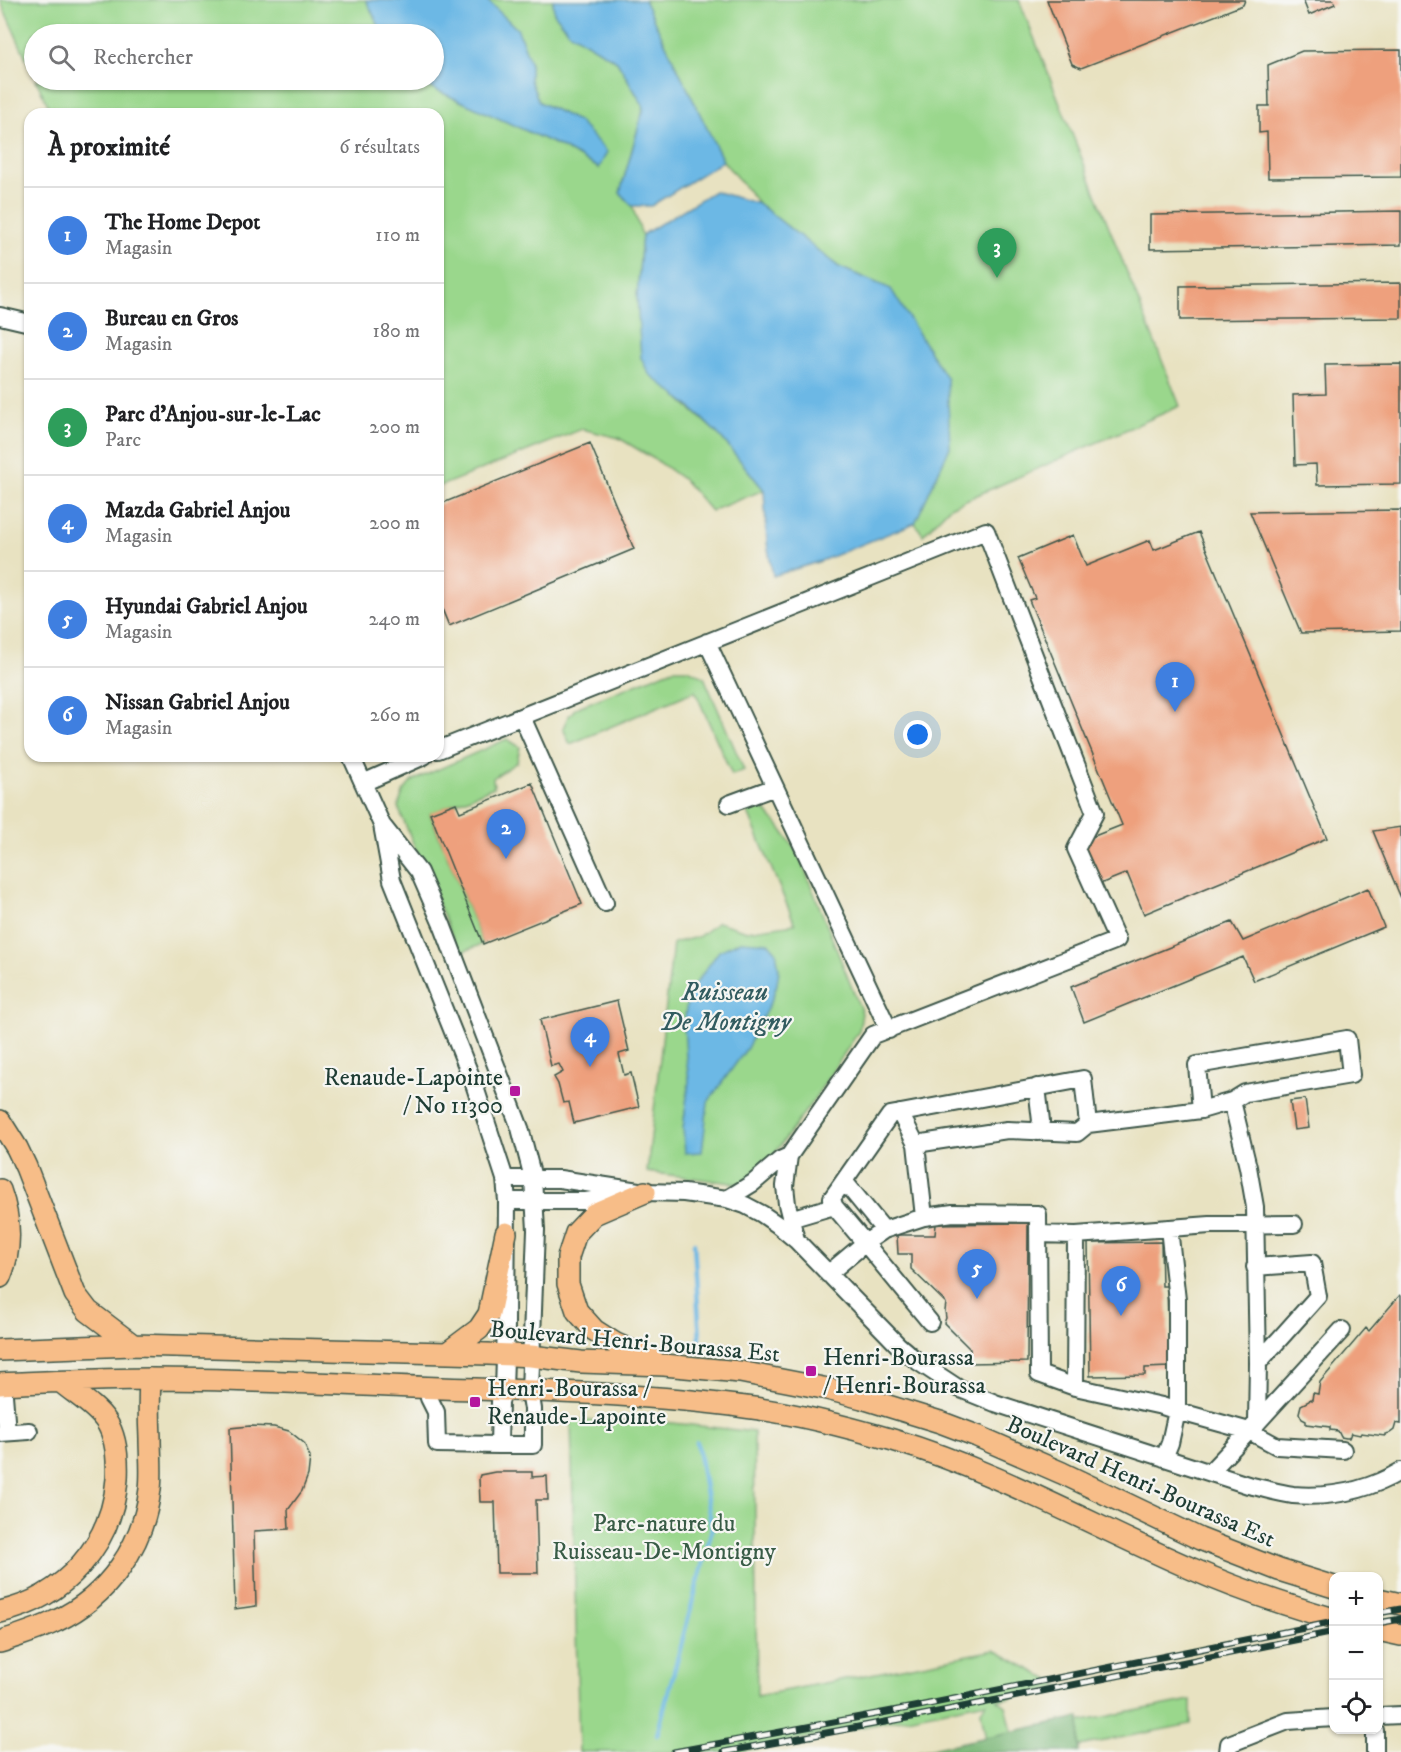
<!DOCTYPE html>
<html lang="fr">
<meta charset="utf-8">
<style>
body{margin:0;font-family:"IM FELL DW Pica",serif;background:#f2f2f2;color:#202124}
.controls{position:absolute;right:18px;bottom:18px;display:grid;overflow:hidden;border-radius:12px;box-shadow:0 2px 4px #0004}
.controls button{width:54px;height:54px;display:grid;place-items:center;padding:0;border:0;border-bottom:2px solid #e0e0e0;background:#fff;color:#202124;font:30px sans-serif}
.you{position:absolute;left:918px;top:735px;width:21px;height:21px;margin:-15px;border:4px solid #fff;border-radius:50%;background:#1a73e8;box-shadow:0 0 0 9px #1a73e833}
.badge{display:grid;place-items:center;width:39px;height:39px;border-radius:50%;background:#ea580c;color:#fff;font-size:20px;font-weight:700}
.pin{position:absolute;translate:-50% -50px;filter:drop-shadow(0 2px 3px #0008)}
.pin::after{content:'';position:absolute;top:32px;width:21px;height:18px;background:inherit;clip-path:polygon(0 0,100% 0,50% 100%)}
.list{margin:0;padding:0;list-style:none}
h2{display:flex;justify-content:space-between;align-items:center;height:78px;margin:0;padding:0 24px;font-size:26px}
h2 small{font-size:20px;font-weight:400;color:#757577}
.list li{display:grid;grid-template-columns:39px 1fr auto;gap:18px;align-items:center;box-sizing:border-box;height:96px;padding:0 24px;border-top:2px solid #e0e0e0}
.list b{display:block;font-size:22px;white-space:nowrap}
.list p{margin:0;font-size:20px;white-space:nowrap;color:#757577}
.list em{font-size:20px;font-style:normal;color:#757577}
.icon{flex:none;width:33px;height:33px;fill:none;stroke:currentColor;stroke-width:2;stroke-linecap:round;stroke-linejoin:round}
.map{position:relative;flex:none;width:1401px;height:1752px;overflow:hidden}
.search{position:absolute;background:#fff;box-shadow:0 2px 4px #0004;left:24px;top:24px;width:420px;height:66px;display:flex;align-items:center;gap:15px;box-sizing:border-box;padding:0 21px;border-radius:33px;color:#757577;font-size:22px}
.panel{position:absolute;background:#fff;box-shadow:0 2px 4px #0004;left:24px;top:108px;width:420px;height:654px;border-radius:18px}
.map>svg:first-child{display:block}
.green{fill:#9ad78c;stroke:#5c8a60;stroke-width:1.5}
.forest{fill:#7bb878;stroke:#4d7a56;stroke-width:1.5}
.water{fill:#6cb8e5;stroke:#467a8c;stroke-width:1.5}
.lines{fill:none;stroke-linecap:round;stroke-linejoin:round}
.stream{stroke:#6cb8e5;stroke-width:4.5}
.building{fill:#eea07d}
.minor-casing{stroke:#3d5649;stroke-width:20}
.major-casing{stroke:#3d5649;stroke-width:24}
.minor{stroke:#fff;stroke-width:16}
.major{stroke:#f7bd88;stroke-width:21}
.rail-casing{stroke:#1f3d34;stroke-width:7}
.rail{stroke:#f6f6f2;stroke-width:4.5;stroke-dasharray:14;stroke-linecap:butt}
.poi-dot{fill:#b5179e;stroke:#f6f6f2;stroke-width:2}
.labels{text-anchor:middle;stroke-width:4.5;stroke-linejoin:round;paint-order:stroke}
.poi-label{font-size:24px;fill:#1f3d34;stroke:#f6f6f2;text-anchor:start}
.street-label{font-size:24px;fill:#1f3d34;stroke:#f6f6f2}
.park-label{font-size:24px;fill:#385c46;stroke:#f6f6f2}
.water-label{font-size:26px;font-style:italic;fill:#325c60;stroke:#f6f6f2}
</style>
<div class="map">
<svg width="1401" height="1752" viewBox="0 0 1401 1752">
<rect width="100%" height="100%" fill="#f6f6f2"/>
<filter id="ink" filterUnits="userSpaceOnUse"><feTurbulence type="fractalNoise" baseFrequency=".0167" numOctaves="2"/><feDisplacementMap in="SourceGraphic" scale="12" xChannelSelector="R" yChannelSelector="G"/><feConvolveMatrix kernelMatrix="1 2 1 2 8 2 1 2 1" color-interpolation-filters="sRGB"/></filter>
<filter id="wash" filterUnits="userSpaceOnUse"><feTurbulence type="fractalNoise" baseFrequency=".008" numOctaves="4" result="noise"/><feDisplacementMap in="SourceGraphic" scale="24" xChannelSelector="R" yChannelSelector="G"/><feGaussianBlur stdDeviation="1.35" result="paint"/><feColorMatrix in="noise" values="0 0 0 0 0 0 0 0 0 0 0 0 0 0 0 0 0 1.4 0 .05"/><feComposite in="paint" operator="in"/></filter>
<g filter="url(#wash)">
<rect width="100%" height="100%" fill="#e8e2c1"/>
<path class="green" d="M 0,0 L 366,0 L 383,34 L 34,34 L 34,76 Z
M 487,0 L 553,0 L 554,13 L 570,33 L 617,61 L 644,107 L 620,193 L 632,206 L 642,235 L 637,297 L 670,390 L 721,437 L 764,490 L 711,511 L 685,481 L 659,462 L 619,438 L 582,429 L 438,487 L 438,114 L 52,114 L 36,80 L 414,80 L 555,144 L 599,168 L 578,121 L 539,102 L 530,80 L 530,62 L 495,9 Z
M 644,0 L 1019,0 L 1180,406 L 950,507 L 923,535 L 915,523 L 950,447 L 891,289 L 839,267 L 759,204 L 723,161 Z
M 673,669 L 688,669 L 704,677 L 744,770 L 732,775 L 695,691 L 570,744 L 563,728 L 568,717 L 576,708 Z
M 507,739 L 520,747 L 517,762 L 493,778 L 494,787 L 430,814 L 483,944 L 459,953 L 398,807 L 403,792 L 412,781 Z
M 754,805 L 762,807 L 779,826 L 798,853 L 862,1013 L 859,1031 L 815,1098 L 762,1171 L 739,1184 L 647,1172 L 673,943 L 698,937 L 718,922 L 747,931 L 795,924 L 746,808 Z
M 571,1420 L 663,1422 L 754,1432 L 757,1696 L 995,1650 L 1062,1687 L 998,1700 L 1006,1706 L 1013,1735 L 1191,1700 L 1191,1724 L 1049,1752 L 986,1740 L 981,1711 L 986,1702 L 737,1752 L 579,1752 Z"/>
<path class="forest" d="M 1080,1717 L 1079,1752 L 917,1752 Z"/>
<path class="water" d="M 366,0 L 487,0 L 518,30 L 530,62 L 530,80 L 539,102 L 578,121 L 607,152 L 599,168 L 555,144 L 414,80 L 434,80 L 434,34 L 383,34 Z
M 553,0 L 644,0 L 723,161 L 651,206 L 632,206 L 620,193 L 644,107 L 617,61 L 570,33 L 554,13 Z
M 714,191 L 759,204 L 839,267 L 891,289 L 947,379 L 950,447 L 915,523 L 821,561 L 773,576 L 767,543 L 764,490 L 721,437 L 689,406 L 649,374 L 641,358 L 637,297 L 642,235 Z
M 741,941 L 769,943 L 776,951 L 779,970 L 777,984 L 772,999 L 747,1048 L 708,1102 L 702,1152 L 685,1153 L 683,1128 L 689,1080 L 686,1057 L 684,1024 L 688,994 L 719,951 Z"/>
<g class="lines">
<path class="stream" d="M 694,1243 L 700,1339
M 657,1735 L 712,1529 L 697,1442"/>
</g>
<g id="blocks">
<path class="building" d="M 1047,0 L 1245,0 L 1243,5 L 1081,68 L 1072,64 Z
M 1303,0 L 1333,0 L 1335,4 L 1309,15 Z
M 1401,50 L 1401,177 L 1268,178 L 1267,132 L 1259,133 L 1259,106 L 1269,106 L 1268,65 L 1302,51 Z
M 1401,211 L 1401,245 L 1150,249 L 1150,215 Z
M 1401,283 L 1401,318 L 1180,320 L 1180,286 Z
M 1401,364 L 1401,484 L 1317,485 L 1316,464 L 1295,465 L 1293,395 L 1326,394 L 1325,365 Z
M 590,443 L 634,549 L 449,626 L 438,599 L 438,505 Z
M 1401,510 L 1401,631 L 1301,633 L 1250,512 Z
M 1199,532 L 1327,838 L 1144,914 L 1127,873 L 1100,884 L 1082,841 L 1122,825 L 1029,600 L 1035,598 L 1018,558 L 1073,535 L 1086,566 L 1150,540 L 1154,550 Z
M 532,783 L 582,904 L 483,944 L 430,813 L 456,803 L 460,812 Z
M 1401,827 L 1401,898 L 1373,831 Z
M 1368,888 L 1384,927 L 1254,981 L 1243,957 L 1084,1022 L 1071,987 L 1232,922 L 1243,941 Z
M 617,1001 L 629,1051 L 619,1054 L 624,1075 L 631,1073 L 639,1107 L 574,1123 L 569,1102 L 563,1103 L 558,1084 L 554,1077 L 563,1072 L 559,1064 L 551,1066 L 540,1020 Z
M 1305,1099 L 1309,1128 L 1294,1130 L 1290,1101 Z
M 1028,1223 L 1027,1362 L 970,1363 L 970,1349 L 944,1323 L 946,1318 L 945,1311 L 946,1303 L 911,1269 L 911,1254 L 898,1254 L 897,1235 L 935,1235 L 936,1224 Z
M 1161,1242 L 1162,1286 L 1167,1286 L 1169,1367 L 1145,1368 L 1145,1375 L 1090,1376 L 1088,1243 Z
M 1400,1295 L 1401,1296 L 1401,1424 L 1396,1423 L 1394,1430 L 1390,1433 L 1385,1434 L 1385,1436 L 1361,1433 L 1360,1435 L 1351,1433 L 1349,1438 L 1346,1438 L 1341,1437 L 1338,1431 L 1330,1430 L 1330,1427 L 1306,1424 L 1306,1421 L 1302,1419 L 1299,1413 L 1301,1405 L 1309,1401 L 1310,1399 L 1312,1400 L 1313,1393 L 1318,1394 L 1320,1382 L 1366,1328 L 1369,1331 Z
M 250,1426 L 274,1427 L 289,1431 L 304,1443 L 310,1457 L 308,1475 L 302,1491 L 288,1510 L 289,1529 L 254,1531 L 256,1606 L 235,1609 L 230,1428 Z
M 495,1472 L 532,1472 L 532,1477 L 547,1476 L 548,1500 L 536,1500 L 538,1573 L 497,1573 L 495,1502 L 480,1502 L 479,1478 L 480,1475 Z"/>
</g>
</g>
<g filter="url(#ink)">
<use href="#blocks" fill-opacity="0" stroke="#3d5649" stroke-width="1.5"/>
<g class="lines">
<defs>
<path id="minor" d="M 0,316 L 30,323
M 707,642 L 889,1030
M 522,717 L 605,903
M 438,750 L 986,531 L 1095,813 L 1076,849 L 1117,940 L 873,1035 L 789,1156 L 785,1186 L 787,1204 L 796,1240
M 351,756 L 382,825 L 419,872 L 443,927 L 520,1128 L 533,1178 L 536,1230 L 530,1391 L 533,1409 L 533,1445 L 499,1445 L 500,1402 L 504,1390 L 506,1325 L 507,1201 L 505,1179 L 474,1084 L 392,880 L 382,825
M 363,783 L 424,756
M 729,804 L 775,787
M 1037,1087 L 1041,1121 L 1038,1132
M 1232,1101 L 1248,1167 L 1255,1207 L 1258,1363 L 1257,1423 L 1249,1431 L 1277,1446 L 1343,1450
M 900,1113 L 916,1144
M 505,1179 L 560,1179 L 645,1192 L 684,1193 L 727,1199 L 745,1205 L 762,1214 L 778,1225 L 796,1240 L 898,1345 L 917,1361 L 958,1388 L 995,1403 L 1248,1485 C 1263,1488 1278,1493 1293,1495 C 1331,1498 1369,1490 1401,1471
M 844,1181 L 884,1230
M 727,1199 L 753,1183 L 780,1160 L 789,1156
M 507,1201 L 586,1201 L 625,1195
M 924,1217 L 953,1213 L 1038,1214 L 1039,1374 L 1075,1387 L 1162,1406 L 1177,1411 L 1249,1431 L 1210,1472
M 790,1219 L 834,1206
M 1038,1234 L 1076,1235 L 1210,1225 L 1294,1224
M 1255,1267 L 1312,1263 L 1318,1296 L 1258,1363
M 828,1274 L 865,1243 L 834,1206 L 832,1198 L 890,1115 L 1083,1079 L 1088,1124 L 1201,1110 L 1232,1101 L 1245,1093 L 1351,1075 L 1347,1039 L 1197,1065 L 1201,1110
M 930,1322 L 865,1243 L 884,1230 L 924,1217 L 916,1144 L 1007,1130 L 1077,1133 L 1088,1124
M 427,1387 L 429,1398 L 436,1412 L 437,1444 L 499,1445
M 1075,1387 L 1076,1235
M 4,1395 L 7,1432
M 1257,1423 L 1342,1330
M 0,1433 L 29,1431
M 1164,1458 L 1170,1443 L 1177,1411 L 1177,1300 L 1169,1228
M 1378,1716 L 1401,1715
M 1375,1730 L 1375,1752
M 1228,1752 L 1229,1744 L 1288,1721 L 1334,1718"/>
<path id="major" d="M 0,1121 L 17,1148 L 26,1167 L 75,1294 L 88,1311 L 133,1345
M 0,1190 C 10,1218 12,1249 0,1277
M 645,1192 L 594,1214 L 576,1233 L 568,1257 L 568,1284 L 577,1311 L 594,1330 L 616,1344 L 653,1360
M 0,1350 L 133,1345 L 488,1354 L 531,1356 L 581,1362 L 664,1365 L 740,1372 L 823,1388 L 862,1398 L 940,1422 L 977,1436 L 1062,1473 L 1200,1539 L 1279,1570 L 1334,1587
M 447,1353 L 479,1329 L 489,1314 L 506,1233
M 0,1384 C 51,1382 101,1379 152,1379 C 260,1379 368,1386 476,1389 C 566,1392 656,1395 745,1407 C 795,1413 845,1426 893,1440 C 997,1471 1091,1525 1190,1568 C 1237,1589 1285,1605 1334,1619
M 1378,1599 L 1401,1604
M 0,1612 C 64,1598 112,1545 117,1479 C 118,1460 117,1438 106,1421 C 95,1405 75,1394 61,1382
M 1378,1630 L 1401,1635
M 0,1642 C 19,1635 38,1630 56,1621 C 108,1597 144,1545 150,1489 C 152,1472 150,1455 150,1438 C 149,1419 149,1399 150,1379"/>
</defs>
<use href="#minor" class="minor-casing"/>
<use href="#major" class="major-casing"/>
<use href="#minor" class="minor"/>
<use href="#major" class="major"/>
<defs>
<path id="rail" d="M 1378,1613 L 1401,1609
M 1378,1623 L 1401,1619
M 674,1752 L 919,1706 L 1334,1622
M 724,1752 L 928,1714 L 1334,1632"/>
</defs>
<use href="#rail" class="rail-casing"/>
<use href="#rail" class="rail"/>
</g>
</g>
<g class="poi-dot">
<rect x="509" y="1085" width="12" height="12" rx="3"/>
<rect x="805" y="1365" width="12" height="12" rx="3"/>
<rect x="469" y="1396" width="12" height="12" rx="3"/>
</g>
<g class="labels">
<g class="poi-label">
<text x="503" y="1085" text-anchor="end">Renaude-Lapointe<tspan x="503" dy="28">/ No 11300</tspan></text>
<text x="823" y="1365">Henri-Bourassa<tspan x="823" dy="28">/ Henri-Bourassa</tspan></text>
<text x="487" y="1396">Henri-Bourassa /<tspan x="487" dy="28">Renaude-Lapointe</tspan></text>
</g>
<g class="street-label">
<text transform="translate(635 1341) rotate(5)" y="8">Boulevard Henri-Bourassa Est</text>
<text transform="translate(1141 1481) rotate(24)" y="8">Boulevard Henri-Bourassa Est</text>
</g>
<g class="park-label">
<text x="664" y="1531">Parc-nature du<tspan x="664" dy="28">Ruisseau-De-Montigny</tspan></text>
</g>
<g class="water-label">
<text x="725" y="1000">Ruisseau<tspan x="725" dy="30">De Montigny</tspan></text>
</g>
</g>
</svg>
<div class="controls">
<button>+</button>
<button>−</button>
<button><svg class="icon" aria-label="locate" viewBox="0 0 24 24"><circle cx="12" cy="12" r="6"/><path d="M12 2v4M12 18v4M2 12h4M18 12h4"/></svg></button>
</div>
<div class="you"></div>
<div class="pin badge" style="left:1175px;top:712px;background:#3f7fe0">1</div>
<div class="pin badge" style="left:506px;top:859px;background:#3f7fe0">2</div>
<div class="pin badge" style="left:997px;top:278px;background:#2e9e5b">3</div>
<div class="pin badge" style="left:590px;top:1067px;background:#3f7fe0">4</div>
<div class="pin badge" style="left:977px;top:1299px;background:#3f7fe0">5</div>
<div class="pin badge" style="left:1121px;top:1316px;background:#3f7fe0">6</div>
<div class="search"><svg class="icon" aria-label="search" viewBox="0 0 24 24"><circle cx="10" cy="10" r="6"/><path d="M15 15l6 6"/></svg>Rechercher</div>
<section class="panel">
<h2>À proximité<small>6 résultats</small></h2>
<ul class="list">
<li><span class="badge" style="background:#3f7fe0">1</span><div><b>The Home Depot</b><p>Magasin</p></div><em>110 m</em></li>
<li><span class="badge" style="background:#3f7fe0">2</span><div><b>Bureau en Gros</b><p>Magasin</p></div><em>180 m</em></li>
<li><span class="badge" style="background:#2e9e5b">3</span><div><b>Parc d'Anjou-sur-le-Lac</b><p>Parc</p></div><em>200 m</em></li>
<li><span class="badge" style="background:#3f7fe0">4</span><div><b>Mazda Gabriel Anjou</b><p>Magasin</p></div><em>200 m</em></li>
<li><span class="badge" style="background:#3f7fe0">5</span><div><b>Hyundai Gabriel Anjou</b><p>Magasin</p></div><em>240 m</em></li>
<li><span class="badge" style="background:#3f7fe0">6</span><div><b>Nissan Gabriel Anjou</b><p>Magasin</p></div><em>260 m</em></li>
</ul>
</section>
</div>
